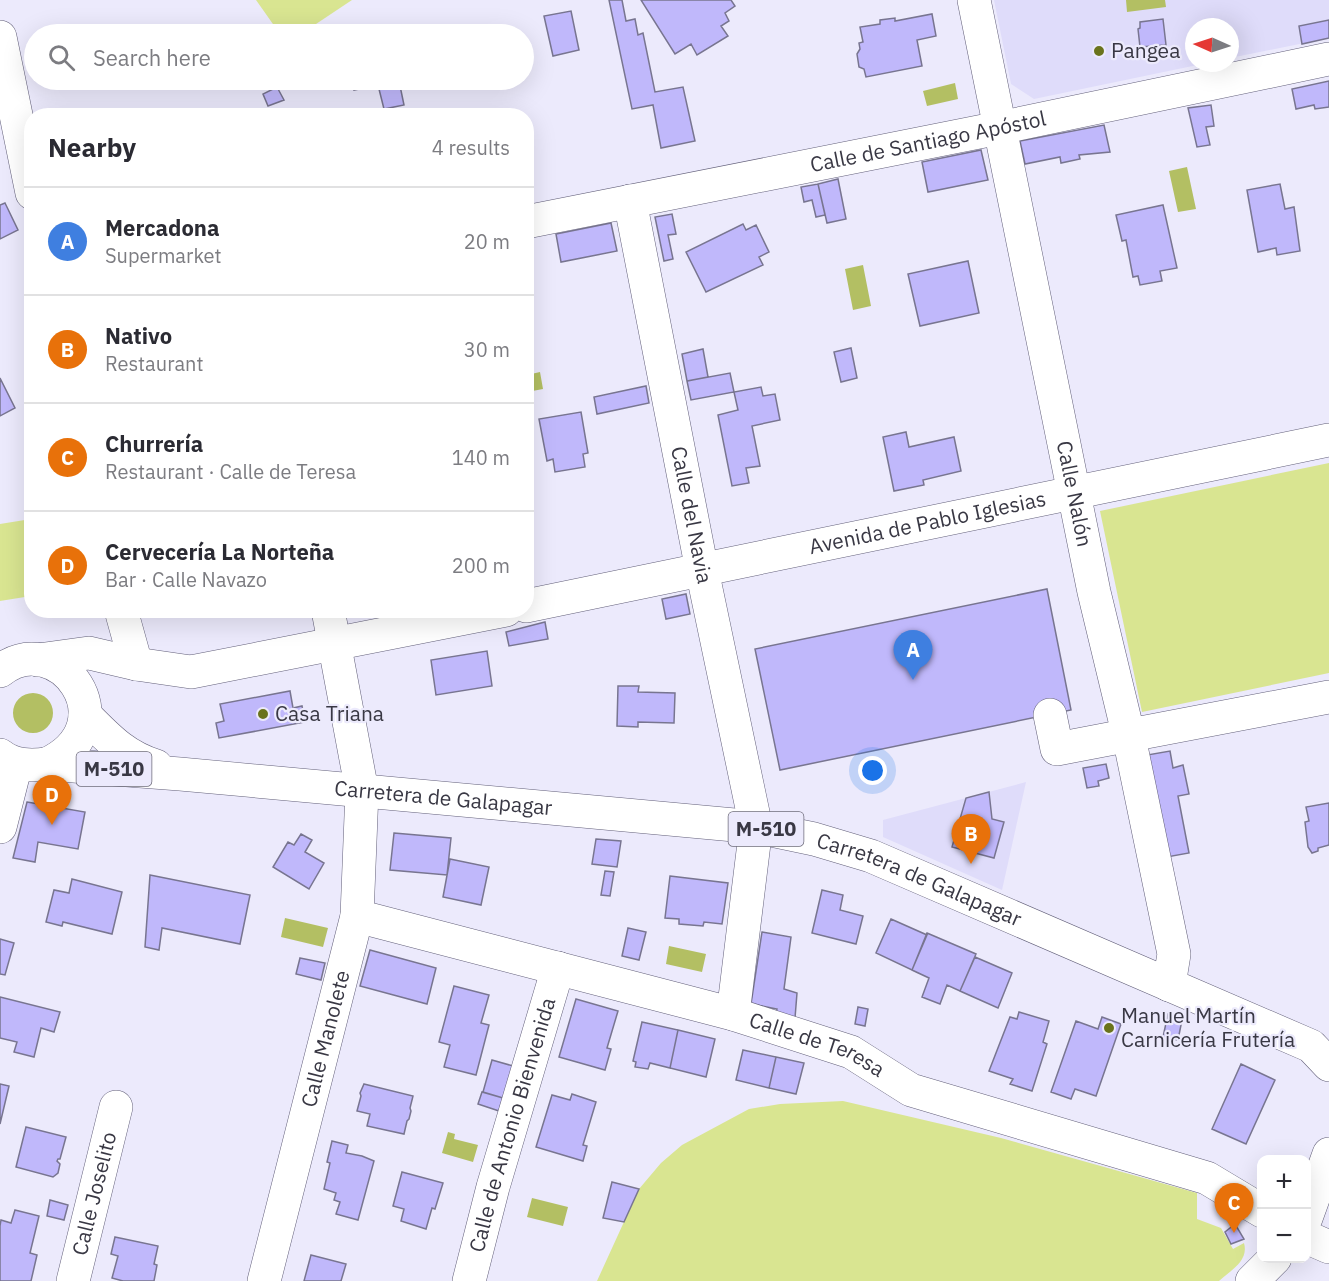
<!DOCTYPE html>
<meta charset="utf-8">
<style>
body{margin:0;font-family:"IBM Plex Sans",sans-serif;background:#f2f2f3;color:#2b2b33}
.controls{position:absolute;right:18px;bottom:18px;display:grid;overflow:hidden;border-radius:12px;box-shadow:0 6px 24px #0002}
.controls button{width:54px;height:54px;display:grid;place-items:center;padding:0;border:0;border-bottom:2px solid #e1e1e2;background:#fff;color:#2b2b33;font:30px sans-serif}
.compass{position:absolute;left:1185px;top:18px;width:54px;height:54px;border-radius:50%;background:#fff;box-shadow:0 6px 24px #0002;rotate:273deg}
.you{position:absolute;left:873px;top:771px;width:21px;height:21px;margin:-15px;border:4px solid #fff;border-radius:50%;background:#1a73e8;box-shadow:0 0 0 9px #1a73e833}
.badge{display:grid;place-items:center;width:39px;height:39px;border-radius:50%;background:#db2777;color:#fff;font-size:20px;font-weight:700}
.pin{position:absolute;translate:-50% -50px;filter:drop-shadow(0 2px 3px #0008)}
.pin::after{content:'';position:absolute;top:32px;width:21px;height:18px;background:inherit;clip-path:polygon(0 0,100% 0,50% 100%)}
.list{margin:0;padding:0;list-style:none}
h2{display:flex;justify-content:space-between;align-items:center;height:78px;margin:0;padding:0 24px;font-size:26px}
h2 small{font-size:20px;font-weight:400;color:#7c7c81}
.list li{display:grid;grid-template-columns:39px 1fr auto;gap:18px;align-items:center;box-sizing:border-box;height:108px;padding:0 24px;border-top:2px solid #e1e1e2}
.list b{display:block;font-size:22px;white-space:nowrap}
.list p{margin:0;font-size:20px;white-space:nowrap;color:#7c7c81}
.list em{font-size:20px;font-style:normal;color:#7c7c81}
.icon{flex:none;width:33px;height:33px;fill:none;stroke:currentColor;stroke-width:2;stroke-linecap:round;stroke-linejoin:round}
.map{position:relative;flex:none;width:1329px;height:1281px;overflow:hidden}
.search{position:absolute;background:#fff;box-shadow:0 6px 24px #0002;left:24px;top:24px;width:510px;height:66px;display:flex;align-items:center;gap:15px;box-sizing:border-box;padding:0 21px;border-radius:33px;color:#7c7c81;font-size:22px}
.panel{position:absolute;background:#fff;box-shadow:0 6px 24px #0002;left:24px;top:108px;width:510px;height:510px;border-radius:24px}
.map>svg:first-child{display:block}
.built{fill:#dfdcfa}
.green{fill:#d9e591}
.water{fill:#b3bf63}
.building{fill:#c0b8fb;stroke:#787590;stroke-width:1.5}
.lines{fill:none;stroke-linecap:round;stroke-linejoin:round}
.minor-casing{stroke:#63607a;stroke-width:34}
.major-casing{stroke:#63607a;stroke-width:34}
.minor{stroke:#fff;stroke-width:33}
.major{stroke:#fff;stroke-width:33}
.poi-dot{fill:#6a731c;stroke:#eceafc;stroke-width:2}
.labels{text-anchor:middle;stroke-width:4.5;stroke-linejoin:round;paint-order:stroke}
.shield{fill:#eceafc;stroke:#6f6d7b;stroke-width:1.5}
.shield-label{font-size:20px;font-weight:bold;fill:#393844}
.poi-label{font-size:21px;fill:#393844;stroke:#eceafc;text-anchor:start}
.street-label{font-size:21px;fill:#393844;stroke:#eceafc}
</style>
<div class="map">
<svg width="1329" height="1281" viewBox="0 0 1329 1281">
<rect width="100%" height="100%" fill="#eceafc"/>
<path class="built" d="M 994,0 L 1329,0 L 1329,38 L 1230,58 L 1230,27 L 1194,27 L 1194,63 L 1207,63 L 1034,99 L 1011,84 Z
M 1026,782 L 1002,890 L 883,837 L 883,820 Z"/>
<path class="green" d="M 256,0 L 352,0 L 301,34 L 280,34 Z
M 1329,463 L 1329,673 L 1142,712 L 1100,511 Z
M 31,519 L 31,596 L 0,601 L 0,524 Z
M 843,1101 L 1001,1138 L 1197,1193 L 1197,1219 L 1221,1228 L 1233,1249 L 1244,1243 C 1249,1261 1231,1270 1219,1281 L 597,1281 L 639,1189 L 661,1163 L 682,1145 L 749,1109 L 780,1104 Z"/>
<path class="water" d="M 1126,0 L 1165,0 L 1166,7 L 1127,12 Z
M 955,83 L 958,99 L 927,106 L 923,91 Z
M 1187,167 L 1196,209 L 1178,212 L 1169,171 Z
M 863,265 L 871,306 L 853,310 L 845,269 Z
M 540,372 L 543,389 L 527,392 L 527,375 Z
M13 713a20 20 0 1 1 40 0a20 20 0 1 1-40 0Z
M 285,918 L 328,928 L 323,947 L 281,937 Z
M 669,946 L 706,954 L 702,972 L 666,964 Z
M 448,1132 L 455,1134 L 454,1139 L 478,1145 L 473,1162 L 442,1153 Z
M 532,1198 L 568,1207 L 563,1226 L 527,1217 Z"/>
<path class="building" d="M 609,0 L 622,0 L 626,21 L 635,19 L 638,35 L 643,33 L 655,92 L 683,87 L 695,141 L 661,148 L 653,105 L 632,109 Z
M 641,0 L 731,0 L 735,6 L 725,13 L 729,21 L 721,26 L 728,36 L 697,55 L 691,44 L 675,54 Z
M 571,11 L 579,50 L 553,56 L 544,16 Z
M 932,14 L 936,36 L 917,40 L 922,66 L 866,77 L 864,69 L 859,67 L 857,54 L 860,49 L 859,43 L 863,42 L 860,27 L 880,24 L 880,20 L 895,18 L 895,21 Z
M 1163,19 L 1166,45 L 1140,47 L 1138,29 L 1140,28 L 1140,22 Z
M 1329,20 L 1329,38 L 1302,44 L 1299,26 Z
M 352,80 L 403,80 L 399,81 L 404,105 L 384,109 L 378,85 L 354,90 Z
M 1329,81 L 1329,107 L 1315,109 L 1314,105 L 1296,109 L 1292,89 Z
M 277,87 L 284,100 L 268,106 L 263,94 Z
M 1211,105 L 1214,126 L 1206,127 L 1210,145 L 1197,147 L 1188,108 Z
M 1104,125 L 1110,152 L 1079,155 L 1080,159 L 1061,163 L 1060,157 L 1025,164 L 1020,141 Z
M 981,150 L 988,180 L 928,192 L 922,162 Z
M 838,179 L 846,219 L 827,223 L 818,184 Z
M 818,184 L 825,215 L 816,217 L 812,200 L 804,202 L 801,187 Z
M 1280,184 L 1285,209 L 1294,207 L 1300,251 L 1277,255 L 1276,248 L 1258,252 L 1247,190 Z
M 5,203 L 18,230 L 0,239 L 0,205 Z
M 1163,205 L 1177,268 L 1160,271 L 1162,281 L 1140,285 L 1138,276 L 1133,277 L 1126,240 L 1122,241 L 1116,215 Z
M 672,214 L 676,234 L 668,235 L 673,259 L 664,261 L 655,217 Z
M 611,223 L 617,251 L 561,262 L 556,234 Z
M 743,224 L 746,230 L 756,225 L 769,252 L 759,257 L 763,265 L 706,292 L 686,252 Z
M 968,261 L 979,313 L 920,326 L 908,274 Z
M 851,348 L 857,378 L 841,382 L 834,352 Z
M 703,349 L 708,377 L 687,381 L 682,354 Z
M 730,373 L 734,392 L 691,400 L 687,381 Z
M 0,378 L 15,408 L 0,416 Z
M 646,386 L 649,403 L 597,414 L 594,397 Z
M 761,387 L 763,396 L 775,394 L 780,420 L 752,426 L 760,466 L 746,468 L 749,483 L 732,486 L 718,415 L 738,410 L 734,392 Z
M 581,412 L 588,453 L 583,454 L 585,467 L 555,472 L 553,459 L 547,461 L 539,419 Z
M 906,432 L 909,447 L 954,437 L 961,471 L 923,480 L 924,485 L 894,491 L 883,437 Z
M 1047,589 L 1071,710 L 780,770 L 755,649 Z
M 686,594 L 690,614 L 666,619 L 662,599 Z
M 545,622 L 548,639 L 509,646 L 506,632 Z
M 487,651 L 492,686 L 436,695 L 431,660 Z
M 618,686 L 639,686 L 638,692 L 675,693 L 674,723 L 638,722 L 638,727 L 617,726 Z
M 290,691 L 293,708 L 302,706 L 305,722 L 219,738 L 216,723 L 224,721 L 220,704 Z
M 1170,751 L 1173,768 L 1183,765 L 1189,794 L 1178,796 L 1189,853 L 1167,857 L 1147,755 Z
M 1106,764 L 1109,778 L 1098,781 L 1099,786 L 1087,788 L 1083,768 Z
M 989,792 L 992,819 L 1004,822 L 994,858 L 952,847 L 966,798 Z
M 27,802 L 85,812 L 78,849 L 38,842 L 35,862 L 13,858 Z
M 1329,803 L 1329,845 L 1318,848 L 1318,851 L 1312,853 L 1308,847 L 1305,822 L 1309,821 L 1306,807 Z
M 394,833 L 451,838 L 447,875 L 390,870 Z
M 301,834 L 312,840 L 305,852 L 324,863 L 309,889 L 273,867 L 288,842 L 294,845 Z
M 596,839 L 621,841 L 617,867 L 592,864 Z
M 450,859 L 489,867 L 481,905 L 443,897 Z
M 605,871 L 614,872 L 610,896 L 601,895 Z
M 150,875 L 250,895 L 240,944 L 162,928 L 159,950 L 145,947 Z
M 670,876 L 728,883 L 722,924 L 704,922 L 703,926 L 679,924 L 679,919 L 665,918 Z
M 72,879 L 122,892 L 112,934 L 63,922 L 62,926 L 46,922 L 54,890 L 69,893 Z
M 822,890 L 843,895 L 840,910 L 863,916 L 856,944 L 812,933 Z
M 891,919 L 927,935 L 912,970 L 876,953 Z
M 628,928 L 646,932 L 639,960 L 622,956 Z
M 762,932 L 791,937 L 784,989 L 797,993 L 795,1018 L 776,1012 L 777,1009 L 751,1004 Z
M 927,933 L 976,954 L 960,991 L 947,985 L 940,1004 L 922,997 L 929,978 L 912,970 Z
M 0,939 L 14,943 L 5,975 L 0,974 Z
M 370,950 L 436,968 L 427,1004 L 360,986 Z
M 975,957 L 1012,973 L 998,1008 L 960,991 Z
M 300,958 L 325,963 L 321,980 L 296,974 Z
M 454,986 L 489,995 L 481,1023 L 489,1025 L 476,1075 L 444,1067 L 450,1045 L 439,1042 Z
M 0,997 L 60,1012 L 54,1032 L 41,1028 L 34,1057 L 14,1052 L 17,1042 L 0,1038 Z
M 576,999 L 618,1011 L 607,1048 L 611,1049 L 605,1070 L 559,1057 Z
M 858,1007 L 868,1009 L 865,1026 L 855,1024 Z
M 1019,1012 L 1049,1021 L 1043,1042 L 1047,1044 L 1032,1091 L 1010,1084 L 1013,1079 L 989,1071 L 1010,1017 L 1017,1019 Z
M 1168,1014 L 1182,1020 L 1178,1040 L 1163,1037 Z
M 1102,1017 L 1121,1024 L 1096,1096 L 1075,1089 L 1071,1099 L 1051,1092 L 1076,1021 L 1098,1029 Z
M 642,1022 L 678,1030 L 670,1068 L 650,1063 L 648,1069 L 635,1067 L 636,1062 L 633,1061 Z
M 678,1030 L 715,1039 L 706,1077 L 670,1068 Z
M 743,1050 L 776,1057 L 769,1088 L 736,1080 Z
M 776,1057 L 804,1063 L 796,1094 L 769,1088 Z
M 492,1060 L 513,1066 L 503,1098 L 483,1092 Z
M 1241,1064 L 1275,1080 L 1246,1144 L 1212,1129 Z
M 0,1084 L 9,1086 L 0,1124 Z
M 364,1084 L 413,1096 L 410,1108 L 411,1111 L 409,1119 L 407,1121 L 404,1134 L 367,1126 L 370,1114 L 357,1111 L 361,1096 L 360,1093 Z
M 482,1092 L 503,1098 L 499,1111 L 478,1104 Z
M 572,1094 L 596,1102 L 583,1145 L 587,1146 L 583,1161 L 536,1147 L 552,1095 L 570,1100 Z
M 26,1127 L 66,1137 L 60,1159 L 58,1159 L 57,1161 L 60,1164 L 58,1173 L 53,1177 L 16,1167 Z
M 332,1141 L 348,1145 L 346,1153 L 362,1156 L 374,1161 L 358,1220 L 336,1214 L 340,1202 L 334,1200 L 336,1193 L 324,1189 L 330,1163 L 327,1162 Z
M 402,1172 L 443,1183 L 435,1209 L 432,1208 L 426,1229 L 401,1221 L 404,1209 L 393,1206 Z
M 612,1182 L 639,1189 L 624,1222 L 603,1218 Z
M 50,1200 L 68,1205 L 64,1220 L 47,1216 Z
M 15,1210 L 39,1216 L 30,1253 L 37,1255 L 31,1281 L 0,1281 L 0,1226 L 1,1220 L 11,1223 Z
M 1235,1224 L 1244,1239 L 1231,1244 L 1225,1232 Z
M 115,1237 L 158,1246 L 154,1264 L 157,1265 L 154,1281 L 123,1281 L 112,1278 L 118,1256 L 111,1254 Z
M 311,1255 L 346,1264 L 341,1281 L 304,1281 Z"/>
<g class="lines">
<defs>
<g id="minor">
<path id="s1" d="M 974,0 L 1094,592 L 1129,737 L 1174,954 L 1169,985"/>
<path d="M 0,37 L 32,193"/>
<path id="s2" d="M 630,201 L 702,570 L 756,827 L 733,1014"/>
<path id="s3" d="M 526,222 L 999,128 L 1329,59"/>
<path id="s4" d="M 526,606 L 1329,440"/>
<path d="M 121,610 L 136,664"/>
<path d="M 38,660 L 89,653 L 136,664 L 191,672 L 506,610"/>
<path d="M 1050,715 L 1057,749 L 1329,697"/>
<path d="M 0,827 L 16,764"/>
<path id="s5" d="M 357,916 L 733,1014 L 851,1052 L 911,1090 L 1207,1178 L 1262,1211"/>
<path d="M 1306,1218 L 1329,1154"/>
<path d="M 1306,1237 L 1329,1247"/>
<path id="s6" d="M 73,1281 L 116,1107"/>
<path id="s7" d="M 264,1281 L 357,916 L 362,791 L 328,610"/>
<path id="s8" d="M 469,1281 L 493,1187 L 558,968"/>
<path d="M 1252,1281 L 1275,1258"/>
</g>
<g id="major">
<path d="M 0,671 C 58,625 131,724 47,764"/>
<path d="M 85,715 C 108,738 124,756 156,766"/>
<path id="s9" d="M 0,755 C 14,766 30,766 47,764 L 180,774 L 756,827 L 814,839 L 871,856 L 1311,1046 L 1329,1065"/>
</g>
</defs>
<use href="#minor" class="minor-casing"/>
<use href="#major" class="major-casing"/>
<use href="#minor" class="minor"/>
<use href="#major" class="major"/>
</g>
<g class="poi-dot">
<circle cx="1099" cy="51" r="6"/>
<circle cx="263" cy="714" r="6"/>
<circle cx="1109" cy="1028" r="6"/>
</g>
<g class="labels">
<g class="shield">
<rect x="76.5" y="752" width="75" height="34" rx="4.5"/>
<rect x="728.5" y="812" width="75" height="34" rx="4.5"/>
</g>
<g class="shield-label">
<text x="114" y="776">M-510</text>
<text x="766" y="836">M-510</text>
</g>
<g class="poi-label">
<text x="1111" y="58">Pangea</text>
<text x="275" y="721">Casa Triana</text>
<text x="1121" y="1023">Manuel Martín<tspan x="1121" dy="24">Carnicería Frutería</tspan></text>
</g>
<g class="street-label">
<text dy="7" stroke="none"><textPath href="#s3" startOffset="410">Calle de Santiago Apóstol</textPath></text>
<text dy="7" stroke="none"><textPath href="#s1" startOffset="504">Calle Nalón</textPath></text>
<text dy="7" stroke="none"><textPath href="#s2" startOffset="320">Calle del Navia</textPath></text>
<text dy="7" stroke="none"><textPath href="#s4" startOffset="410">Avenida de Pablo Iglesias</textPath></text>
<text dy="7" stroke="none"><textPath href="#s9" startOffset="447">Carretera de Galapagar</textPath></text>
<text dy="7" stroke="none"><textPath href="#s9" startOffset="933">Carretera de Galapagar</textPath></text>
<text dy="7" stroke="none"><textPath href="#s7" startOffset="250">Calle Manolete</textPath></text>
<text dy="7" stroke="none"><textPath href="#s5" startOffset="478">Calle de Teresa</textPath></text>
<text dy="7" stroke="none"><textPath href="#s8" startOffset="162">Calle de Antonio Bienvenida</textPath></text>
<text dy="7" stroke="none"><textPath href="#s6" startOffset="90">Calle Joselito</textPath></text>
</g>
</g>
</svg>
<div class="controls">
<button>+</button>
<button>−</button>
</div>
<svg class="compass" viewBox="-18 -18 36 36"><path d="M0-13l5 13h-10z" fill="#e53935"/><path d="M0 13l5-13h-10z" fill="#7c7c81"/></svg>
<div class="you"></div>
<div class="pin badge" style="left:913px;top:680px;background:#3f7fe0">A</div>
<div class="pin badge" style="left:971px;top:864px;background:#e8710a">B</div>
<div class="pin badge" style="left:1234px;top:1233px;background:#e8710a">C</div>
<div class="pin badge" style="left:52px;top:825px;background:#e8710a">D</div>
<div class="search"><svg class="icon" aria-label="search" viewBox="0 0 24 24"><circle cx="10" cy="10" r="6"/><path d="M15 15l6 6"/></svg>Search here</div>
<section class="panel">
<h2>Nearby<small>4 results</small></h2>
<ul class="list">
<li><span class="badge" style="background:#3f7fe0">A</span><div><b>Mercadona</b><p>Supermarket</p></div><em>20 m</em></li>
<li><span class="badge" style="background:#e8710a">B</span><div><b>Nativo</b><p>Restaurant</p></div><em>30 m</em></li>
<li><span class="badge" style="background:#e8710a">C</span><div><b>Churrería</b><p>Restaurant · Calle de Teresa</p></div><em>140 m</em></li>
<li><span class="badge" style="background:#e8710a">D</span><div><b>Cervecería La Norteña</b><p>Bar · Calle Navazo</p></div><em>200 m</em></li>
</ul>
</section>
</div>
